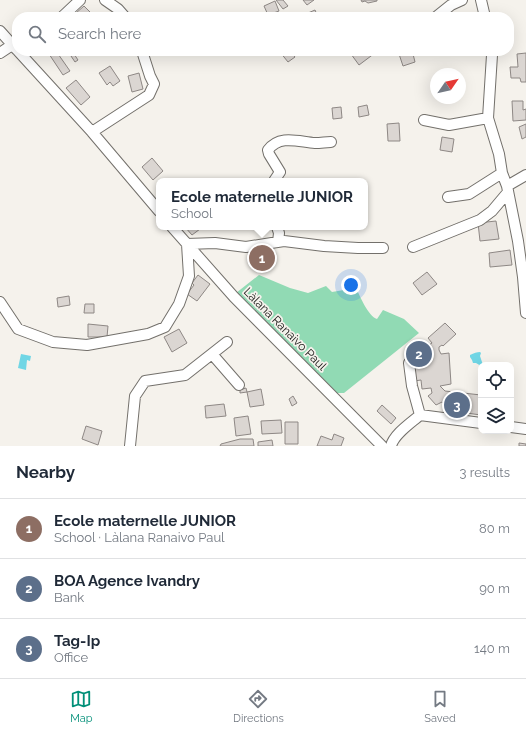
<!DOCTYPE html>
<meta charset="utf-8">
<style>
body{margin:0;font-family:Raleway,sans-serif;background:#f2f2f3;color:#1f2937}
.controls{position:absolute;right:12px;bottom:12px;display:grid;overflow:hidden;border-radius:8px;box-shadow:0 4px 16px #0002}
.controls button{width:36px;height:36px;display:grid;place-items:center;padding:0;border:0;border-bottom:1px solid #e0e1e3;background:#fff;color:#1f2937;font:20px sans-serif}
.compass{position:absolute;left:430px;top:68px;width:36px;height:36px;border-radius:50%;background:#fff;box-shadow:0 4px 16px #0002;rotate:56deg}
.you{position:absolute;left:351px;top:285px;width:14px;height:14px;margin:-10px;border:3px solid #fff;border-radius:50%;background:#1a73e8;box-shadow:0 0 0 6px #1a73e833}
.badge{display:grid;place-items:center;width:26px;height:26px;border-radius:50%;background:#018f78;color:#fff;font-size:13px;font-weight:700}
.pin{position:absolute;translate:-50% -50%;border:2px solid #fff;box-shadow:0 1px 4px #0006}
.popup{position:absolute;left:156px;top:178px;width:212px;height:52px;box-sizing:border-box;display:grid;place-content:center;border-radius:8px;background:#fff;filter:drop-shadow(0 1px 3px #0005);font-size:13px;white-space:nowrap;color:#747a83}
.popup b{font-size:15px;color:#1f2937}
.popup::after{content:'';position:absolute;left:50%;top:100%;margin-left:-8px;border:8px solid transparent;border-top-color:#fff}
.list{margin:0;padding:0;list-style:none}
h2{display:flex;justify-content:space-between;align-items:center;height:52px;margin:0;padding:0 16px;font-size:17px}
h2 small{font-size:13px;font-weight:400;color:#747a83}
.list li{display:grid;grid-template-columns:26px 1fr auto;gap:12px;align-items:center;box-sizing:border-box;height:60px;padding:0 16px;border-top:1px solid #e0e1e3}
.list b{display:block;font-size:15px;white-space:nowrap}
.list p{margin:0;font-size:13px;white-space:nowrap;color:#747a83}
.list em{font-size:13px;font-style:normal;color:#747a83}
.icon{flex:none;width:22px;height:22px;fill:none;stroke:currentColor;stroke-width:2;stroke-linecap:round;stroke-linejoin:round}
.map{position:relative;flex:none;width:526px;height:446px;overflow:hidden}
.search{position:absolute;background:#fff;box-shadow:0 4px 16px #0002;left:12px;right:12px;top:12px;height:44px;display:flex;align-items:center;gap:10px;box-sizing:border-box;padding:0 14px;border-radius:16px;color:#747a83;font-size:15px}
.sheet{height:232px;background:#fff}
nav{display:flex;justify-content:space-around;align-items:center;box-sizing:border-box;height:56px;border-top:1px solid #e0e1e3;background:#fff;font-size:11px;color:#747a83}
nav a{display:grid;justify-items:center;gap:2px}
nav .on{color:#018f78}
.map>svg:first-child{display:block}
.green{fill:#91dab4}
.water{fill:#70d6e5}
.building{fill:#dbd6d2;stroke:#8e8885}
.lines{fill:none;stroke-linecap:round;stroke-linejoin:round}
.minor-casing{stroke:#73706b;stroke-width:12}
.minor{stroke:#fff;stroke-width:10}
.labels{text-anchor:middle;stroke-width:3.5;stroke-linejoin:round;paint-order:stroke}
.street-label{font-size:12px;fill:#161513;stroke:#f5f2ec}
</style>
<div class="map">
<svg width="526" height="446" viewBox="0 0 526 446">
<rect width="100%" height="100%" fill="#f5f2ec"/>
<path class="green" d="M 259,275 L 290,288 L 308,293 L 326,286 L 332,292 L 356,288 C 360,296 368,316 377,319 L 383,310 L 404,319 L 419,333 L 344,393 L 337,393 L 321,382 L 236,293 Z"/>
<path class="water" d="M 480,352 L 481,353 L 480,356 L 483,365 L 481,365 L 481,366 L 476,363 L 473,363 L 472,360 L 470,357 L 470,355 C 474,353 477,352 480,352 Z
M 21,354 L 31,356 L 30,361 L 27,360 L 26,370 L 18,368 Z"/>
<path class="building" d="M 276,0 L 283,0 L 288,6 L 283,9 Z
M 303,0 L 314,0 L 307,5 Z
M 361,0 L 377,0 L 377,1 L 368,3 L 365,1 L 362,2 Z
M 275,1 L 279,11 L 268,15 L 264,6 Z
M 84,6 L 91,13 L 91,12 L 95,16 L 97,14 L 99,17 L 80,17 L 76,13 Z
M 315,10 L 318,17 L 310,17 L 308,13 Z
M 47,51 L 56,51 L 70,71 L 63,75 Z
M 74,51 L 84,51 L 78,56 Z
M 282,51 L 290,51 L 295,57 L 288,62 L 280,52 Z
M 356,51 L 373,51 L 375,53 L 359,65 L 351,54 Z
M 398,51 L 406,51 L 407,55 L 413,54 L 415,62 L 403,66 Z
M 526,53 L 526,82 L 521,82 L 520,78 L 511,78 L 510,67 L 518,67 L 517,54 Z
M 74,54 L 78,60 L 75,62 L 71,56 Z
M 110,66 L 120,81 L 113,86 L 110,82 L 107,85 L 99,73 Z
M 139,73 L 143,89 L 132,92 L 128,76 Z
M 460,78 L 462,78 L 464,88 L 460,89 Z
M 76,80 L 90,97 L 81,105 L 66,88 Z
M 512,101 L 523,101 L 523,110 L 526,109 L 526,120 L 513,121 Z
M 367,105 L 369,115 L 359,117 L 358,107 Z
M 341,107 L 342,118 L 333,119 L 332,108 Z
M 399,123 L 400,141 L 388,141 L 387,124 Z
M 526,124 L 526,137 L 522,139 L 519,127 Z
M 442,137 L 454,139 L 452,152 L 440,150 Z
M 152,158 L 163,171 L 153,180 L 142,167 Z
M 496,221 L 499,239 L 480,241 L 478,223 Z
M 185,227 L 199,227 L 200,229 L 192,235 Z
M 510,250 L 512,265 L 490,267 L 489,253 Z
M 427,272 L 437,284 L 422,295 L 413,283 Z
M 198,275 L 210,284 L 197,301 L 187,294 L 194,285 L 192,283 Z
M 69,296 L 70,305 L 58,307 L 57,298 Z
M 85,304 L 94,304 L 94,313 L 84,313 Z
M 445,323 L 456,334 L 443,346 L 442,345 L 439,347 L 439,350 L 441,354 L 449,353 L 451,384 L 440,386 L 445,391 L 481,395 L 481,415 L 444,410 L 444,404 L 442,402 L 436,405 L 428,396 L 432,393 L 431,388 L 422,389 L 421,380 L 414,381 L 413,366 L 420,365 L 419,358 L 415,358 L 416,352 L 420,352 L 422,345 L 429,345 L 432,343 L 428,338 Z
M 88,324 L 108,326 L 107,337 L 88,337 Z
M 179,329 L 187,343 L 172,352 L 164,337 Z
M 246,388 L 247,392 L 240,393 L 240,390 Z
M 261,389 L 264,405 L 250,407 L 247,392 Z
M 293,396 L 297,403 L 292,406 L 289,399 Z
M 224,404 L 226,416 L 206,418 L 205,406 Z
M 382,405 L 396,418 L 391,424 L 377,411 Z
M 248,416 L 251,434 L 236,436 L 234,418 Z
M 281,420 L 282,433 L 262,434 L 261,421 Z
M 285,422 L 298,422 L 298,444 L 285,444 Z
M 86,426 L 102,431 L 98,445 L 82,439 Z
M 334,434 L 344,438 L 341,446 L 317,446 L 321,436 L 332,440 Z
M 240,439 L 253,439 L 254,446 L 220,446 L 221,444 Z
M 272,440 L 273,446 L 258,446 L 258,442 Z
M 519,443 L 526,444 L 526,446 L 519,446 Z"/>
<g class="lines">
<defs>
<path id="minor" d="M 105,0 L 118,9 L 125,17
M 481,0 L 485,17
M 62,17 L 80,0
M 436,17 L 451,5 L 462,0
M 0,31 L 17,50
M 18,51 L 92,132 L 159,211
M 492,51 L 492,55 L 488,118 L 499,154 L 502,173 L 507,186 L 518,241 L 523,277 L 526,313
M 0,53 L 12,45
M 424,120 L 449,125 L 488,118
M 92,132 L 149,95 L 154,84 L 150,76 L 142,51
M 274,181 L 280,172 L 269,154 L 268,150 C 280,134 299,142 315,143 C 321,143 326,142 331,142
M 507,186 L 526,175
M 448,197 L 469,194 L 502,173
M 172,227 L 234,297 L 382,446
M 277,227 L 279,233 L 278,242
M 187,244 L 215,243 L 246,247 L 284,241 L 324,246 L 358,248 L 383,248
M 413,247 L 480,220 L 492,211 L 508,192
M 0,302 L 18,329 L 53,342 L 87,345 L 148,334 L 165,327 L 179,304 L 189,276 L 187,244
M 212,354 L 239,385
M 409,363 L 412,386 L 420,415
M 511,427 L 526,429
M 130,446 L 135,396 L 145,381 L 185,375 L 227,342
M 391,446 C 394,434 411,423 420,415 L 481,423"/>
</defs>
<use href="#minor" class="minor-casing"/>
<use href="#minor" class="minor"/>
</g>
<g class="labels">
<g class="street-label">
<text transform="translate(285 329) rotate(45)" y="4">Làlana Ranaivo Paul</text>
</g>
</g>
</svg>
<div class="controls">
<button><svg class="icon" aria-label="locate" viewBox="0 0 24 24"><circle cx="12" cy="12" r="6"/><path d="M12 2v4M12 18v4M2 12h4M18 12h4"/></svg></button>
<button><svg class="icon" aria-label="layers" viewBox="0 0 24 24"><path d="M12 4l9 5-9 5-9-5zM3 14l9 5 9-5"/></svg></button>
</div>
<svg class="compass" viewBox="-18 -18 36 36"><path d="M0-13l5 13h-10z" fill="#e53935"/><path d="M0 13l5-13h-10z" fill="#747a83"/></svg>
<div class="you"></div>
<div class="pin badge" style="left:262px;top:258px;background:#8d6e63">1</div>
<div class="popup"><b>Ecole maternelle JUNIOR</b>School</div>
<div class="pin badge" style="left:419px;top:354px;background:#5c6f8a">2</div>
<div class="pin badge" style="left:457px;top:405px;background:#5c6f8a">3</div>
<div class="search"><svg class="icon" aria-label="search" viewBox="0 0 24 24"><circle cx="10" cy="10" r="6"/><path d="M15 15l6 6"/></svg>Search here</div>
</div>
<section class="sheet">
<h2>Nearby<small>3 results</small></h2>
<ul class="list">
<li><span class="badge" style="background:#8d6e63">1</span><div><b>Ecole maternelle JUNIOR</b><p>School · Làlana Ranaivo Paul</p></div><em>80 m</em></li>
<li><span class="badge" style="background:#5c6f8a">2</span><div><b>BOA Agence Ivandry</b><p>Bank</p></div><em>90 m</em></li>
<li><span class="badge" style="background:#5c6f8a">3</span><div><b>Tag-Ip</b><p>Office</p></div><em>140 m</em></li>
</ul>
</section>
<nav>
<a class="on"><svg class="icon" aria-label="map" viewBox="0 0 24 24"><path d="M3 6l6-2 6 2 6-2v14l-6 2-6-2-6 2zM9 4v14M15 6v14"/></svg>Map</a>
<a><svg class="icon" aria-label="directions" viewBox="0 0 24 24"><path d="M12 3l9 9-9 9-9-9zM9 14v-3h6M13 9l2 2-2 2"/></svg>Directions</a>
<a><svg class="icon" aria-label="saved" viewBox="0 0 24 24"><path d="M7 4h10v16l-5-4-5 4z"/></svg>Saved</a>
</nav>
